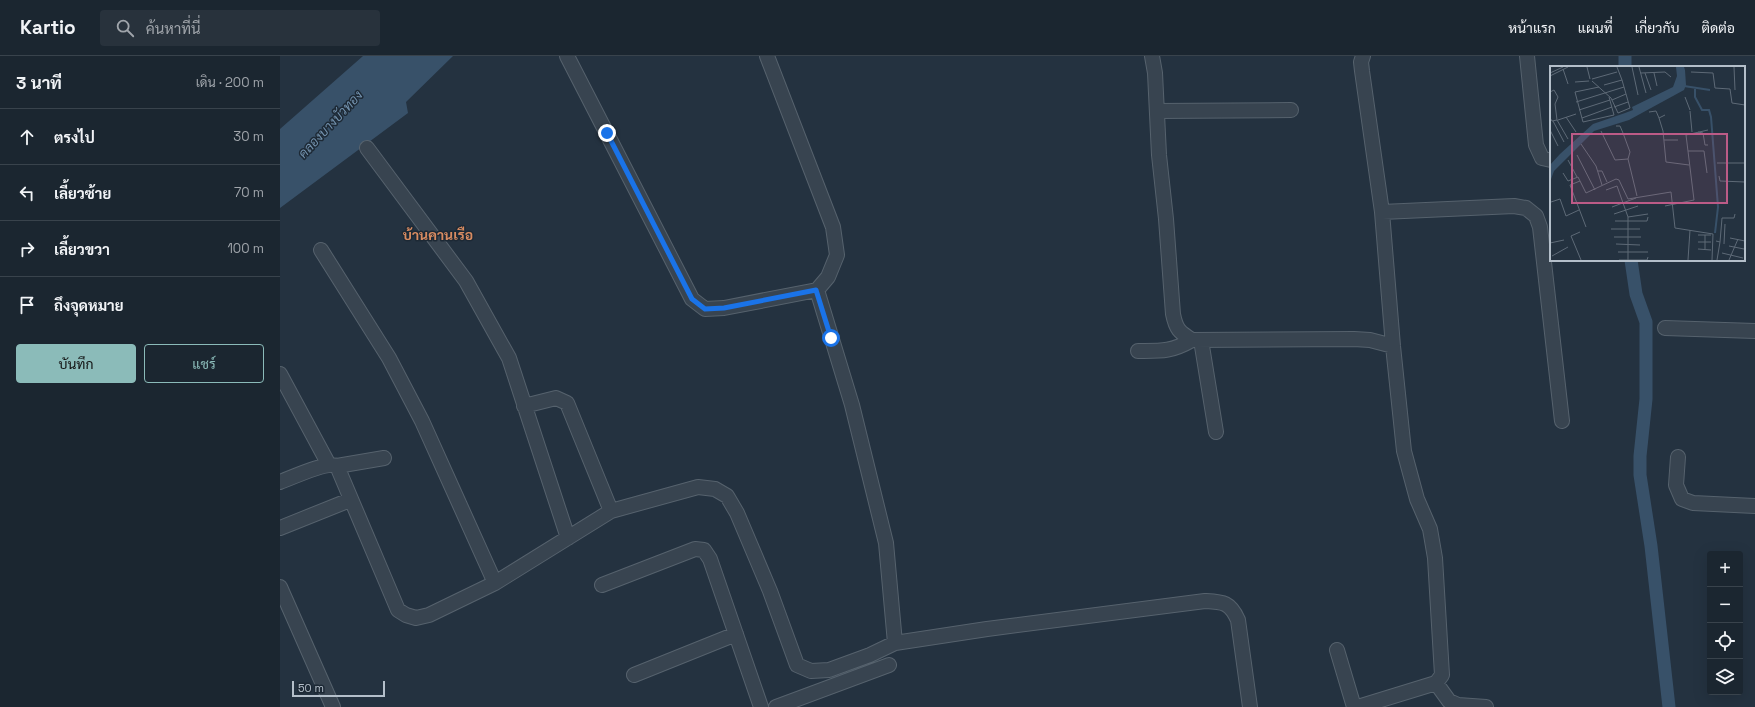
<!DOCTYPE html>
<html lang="th">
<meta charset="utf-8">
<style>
body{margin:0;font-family:"Space Grotesk",Sarabun,sans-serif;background:#28323c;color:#f1f3f6}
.controls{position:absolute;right:12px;bottom:12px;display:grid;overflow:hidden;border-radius:4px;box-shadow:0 4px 16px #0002}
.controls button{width:36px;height:36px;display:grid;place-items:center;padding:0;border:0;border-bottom:1px solid #39434c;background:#1b2630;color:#f1f3f6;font:20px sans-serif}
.scale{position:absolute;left:12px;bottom:10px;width:93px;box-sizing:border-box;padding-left:4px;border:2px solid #b4bfca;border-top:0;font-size:11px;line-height:14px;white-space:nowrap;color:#b4bfca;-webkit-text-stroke:3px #1d2935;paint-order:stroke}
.stop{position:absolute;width:12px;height:12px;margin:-9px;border:3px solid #1a73e8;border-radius:50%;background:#fff}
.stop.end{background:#1a73e8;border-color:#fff;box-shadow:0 1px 4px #0008}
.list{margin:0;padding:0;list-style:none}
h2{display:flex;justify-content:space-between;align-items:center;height:52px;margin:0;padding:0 16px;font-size:17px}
h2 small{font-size:13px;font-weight:400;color:#a0a5ab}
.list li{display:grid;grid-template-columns:26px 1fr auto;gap:12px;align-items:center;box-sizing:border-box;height:56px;padding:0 16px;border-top:1px solid #39434c}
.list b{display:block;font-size:15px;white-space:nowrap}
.list em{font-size:13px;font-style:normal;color:#a0a5ab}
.actions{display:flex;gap:8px;padding:12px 16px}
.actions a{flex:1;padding:9px 0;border:1px solid #8bbbb9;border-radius:4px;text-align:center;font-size:14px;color:#8bbbb9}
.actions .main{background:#8bbbb9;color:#111}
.icon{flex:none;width:22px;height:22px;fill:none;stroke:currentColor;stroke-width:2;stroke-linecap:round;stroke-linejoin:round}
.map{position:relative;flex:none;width:1475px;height:651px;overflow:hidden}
header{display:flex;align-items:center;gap:24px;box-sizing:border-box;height:56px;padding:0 20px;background:#1b2630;border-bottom:1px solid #39434c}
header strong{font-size:19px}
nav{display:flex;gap:22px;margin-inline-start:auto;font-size:14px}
.search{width:280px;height:36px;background:#28323c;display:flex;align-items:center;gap:10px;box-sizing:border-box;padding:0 14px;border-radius:4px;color:#a0a5ab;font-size:15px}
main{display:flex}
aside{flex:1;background:#1b2630}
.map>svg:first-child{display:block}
.water{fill:#385169}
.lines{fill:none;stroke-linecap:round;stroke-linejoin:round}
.canal{stroke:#385169;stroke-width:13}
.minor-casing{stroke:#56626d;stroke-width:16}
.minor{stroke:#384450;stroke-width:14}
.route{stroke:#1a73e8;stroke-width:5}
.labels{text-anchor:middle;stroke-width:3;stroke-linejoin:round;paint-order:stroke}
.water-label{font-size:13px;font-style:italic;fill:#7392ae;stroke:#1d2935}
.quarter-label{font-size:14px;font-weight:bold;fill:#d88b61;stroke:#1d2935}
.inset-river{fill:none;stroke:#385169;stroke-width:2}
.inset-road{fill:none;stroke:#5e6a77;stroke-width:1}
.view{fill:#bc5b87;fill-opacity:0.15;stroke:#bc5b87;stroke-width:2}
.inset-edge{fill:none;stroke:#b4bfca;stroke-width:2}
</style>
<header>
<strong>Kartio</strong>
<div class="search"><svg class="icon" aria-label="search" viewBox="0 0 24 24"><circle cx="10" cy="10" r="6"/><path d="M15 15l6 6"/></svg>ค้นหาที่นี่</div>
<nav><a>หน้าแรก</a><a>แผนที่</a><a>เกี่ยวกับ</a><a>ติดต่อ</a></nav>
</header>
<main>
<aside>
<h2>3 นาที<small>เดิน · 200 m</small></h2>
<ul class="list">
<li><svg class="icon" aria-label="ahead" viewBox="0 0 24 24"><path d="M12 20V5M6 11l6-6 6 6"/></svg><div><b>ตรงไป</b></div><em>30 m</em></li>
<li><svg class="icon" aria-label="left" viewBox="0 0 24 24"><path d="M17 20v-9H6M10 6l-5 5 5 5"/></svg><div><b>เลี้ยวซ้าย</b></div><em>70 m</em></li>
<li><svg class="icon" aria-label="right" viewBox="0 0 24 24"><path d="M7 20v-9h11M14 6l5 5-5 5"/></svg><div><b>เลี้ยวขวา</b></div><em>100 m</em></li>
<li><svg class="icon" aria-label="arrive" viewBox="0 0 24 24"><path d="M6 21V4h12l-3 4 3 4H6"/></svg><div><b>ถึงจุดหมาย</b></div></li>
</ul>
<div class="actions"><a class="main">บันทึก</a><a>แชร์</a></div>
</aside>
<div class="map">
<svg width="1475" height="651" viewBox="0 0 1475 651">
<rect width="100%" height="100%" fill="#243240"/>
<path class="water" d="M 83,0 L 173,0 L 126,46 L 128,57 L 0,152 L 0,73 Z"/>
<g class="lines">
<path class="canal" d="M 1345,0 L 1345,11
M 1351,204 L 1356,238 L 1366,266 L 1366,343 L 1360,400 L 1360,419 L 1371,490 L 1389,651"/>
<defs>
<path id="minor" d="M 287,0 L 412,243 L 425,253 L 444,252 L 537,234 L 548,221 L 557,199 L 553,171 L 487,0
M 872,0 L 875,17 L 879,99 L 886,163 L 893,258 C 896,273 899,276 912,284 L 1074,283 L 1090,284 L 1113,290
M 1247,0 L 1256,89 L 1262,102 L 1271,104
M 877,55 L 1011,54
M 87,92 L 186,225 L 229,302 L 288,482
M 1102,156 L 1234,150 L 1246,152 L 1256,160 L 1260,171 L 1282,365
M 41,194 L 109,302 L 142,365 L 215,527
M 537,234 L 572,349 L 606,487 L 615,587
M 1385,272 L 1475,275
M 921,284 L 936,376
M 858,295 C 881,295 891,296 912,284
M 0,318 L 49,409
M 244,350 L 276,342 L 287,347 L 331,455
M 1398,401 L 1396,429 L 1402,443 L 1413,447 L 1475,450
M 57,410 L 104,402
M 0,426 C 11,422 47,405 57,410 L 118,554 L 126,559 L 136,562 L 149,559 L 215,527 L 331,455 L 418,431 L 435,433 L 447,440 L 457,457 L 490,535 L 517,609 L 531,615 L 549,614 L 590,599 L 615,587 L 707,573 L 925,545 C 943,546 950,546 958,564 L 970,651
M 0,472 L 70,444
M 322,529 L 415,493 L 424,494 L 430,503 L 481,651
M 0,531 L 53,651
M 1057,594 L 1074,651
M 354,619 L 456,578
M 1156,627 L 1169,645 L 1178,649 L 1206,651
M 496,651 L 609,609
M 1078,651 L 1156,627 L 1162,619 L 1155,502 L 1150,473 L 1137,443 L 1124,395 L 1113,290 L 1102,156 L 1082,15 L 1081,6 L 1083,0"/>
</defs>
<use href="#minor" class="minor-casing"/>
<use href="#minor" class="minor"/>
</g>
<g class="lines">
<path class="route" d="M 327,77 L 412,243 L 425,253 L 444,252 L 536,234 L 551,282"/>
</g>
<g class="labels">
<g class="water-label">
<text transform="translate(50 68) rotate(-47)" y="5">คลองบางบัวทอง</text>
</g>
<g class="quarter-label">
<text x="158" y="184">บ้านคานเรือ</text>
</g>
</g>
<g transform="translate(1270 10)">
<rect width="195" height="195" fill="#243240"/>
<path d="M 126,1 L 134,1 L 135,4 L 136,19 L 134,24 L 79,54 L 44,65 L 4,105 L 0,116 L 0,99 L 10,88 L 43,58 L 75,47 L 83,44 L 82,41 L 123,21 L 127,10 Z" fill="#385169"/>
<path class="inset-river" d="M 134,20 L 160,24M 145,23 L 145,31 L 152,44 L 159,44 L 161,51 L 168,141 L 165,167"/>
<path class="inset-road" d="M 37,1 L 40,13M 67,1 L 72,14M 82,1 L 88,29M 89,1 L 96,27M 184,1 L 185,24M 13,3 L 18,18M 141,6 L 163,7 L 165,22 L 180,23 L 182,37 L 195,39M 0,7 L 13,1M 91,7 L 115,6 L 121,11M 95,7 L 101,24M 104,7 L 107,20M 0,10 L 18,1M 42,13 L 67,6M 42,15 L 61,32 L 68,47 L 80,42 L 76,28M 25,16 L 39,15M 54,19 L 72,14 L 76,28 L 62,34M 49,21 L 25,26 L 33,56 L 64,49 L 59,31M 0,26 L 4,24 L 8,31 L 5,38 L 7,54M 135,31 L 140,44M 26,36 L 74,21M 64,41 L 78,36M 29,44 L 60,34M 140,45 L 142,66M 99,46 L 106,45 L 109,52M 115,49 L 109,52 L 113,65 L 116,96 L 139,99M 16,51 L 26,66M 0,52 L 2,55 L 7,54 L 18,73M 32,52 L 62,41M 8,54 L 26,48M 3,55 L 14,76M 0,64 L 8,80M 51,65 L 65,94 L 78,93 L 80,86 L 73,67 L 70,60 L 66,60M 148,66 L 153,67 L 155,79 L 158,79M 114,74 L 128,74M 31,78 L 46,100 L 52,119M 138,85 L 154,85 L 157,107M 27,89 L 45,124M 78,93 L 87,130M 18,94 L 27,111M 167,97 L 195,97M 48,105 L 52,105 L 57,116M 13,107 L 18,115 L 28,111 L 36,127 L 66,113 L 69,114 L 78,133 L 121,126 L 125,162 L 163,168 L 162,194M 169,110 L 170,115 L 195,116M 30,115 L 20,119 L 36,161M 56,124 L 67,120 L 78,151 L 78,194M 1,136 L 10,133 L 16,150 L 29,144M 115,140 L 144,134 L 136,69 L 158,64M 62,141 L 86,132M 64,148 L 88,140M 78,151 L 98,148M 65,155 L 97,155 L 98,151M 61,163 L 90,163M 30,166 L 21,170 L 31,194M 148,169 L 161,169M 64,171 L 91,171M 180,172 L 195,175M 166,175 L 170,176 L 167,194M 148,176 L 161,176M 170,176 L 172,152 L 184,152 L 185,148M 0,177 L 14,174M 66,178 L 90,179M 174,178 L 175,158M 179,180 L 194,183M 148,183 L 161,184M 155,183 L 155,169M 68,186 L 98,186M 172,187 L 193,192M 2,190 L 18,181M 69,194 L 97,194 L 98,191M 138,194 L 140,164M 179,194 L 188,173"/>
<path class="view" d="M 22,68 L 177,68 L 177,137 L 22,137 Z"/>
<rect width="195" height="195" class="inset-edge"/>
</g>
</svg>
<div class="controls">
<button>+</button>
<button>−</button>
<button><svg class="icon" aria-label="locate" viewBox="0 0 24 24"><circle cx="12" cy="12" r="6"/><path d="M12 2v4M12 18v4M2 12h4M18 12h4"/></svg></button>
<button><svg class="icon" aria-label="layers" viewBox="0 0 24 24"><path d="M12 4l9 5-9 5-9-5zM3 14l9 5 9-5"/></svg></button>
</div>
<div class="scale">50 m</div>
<div class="stop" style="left:551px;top:282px"></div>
<div class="stop end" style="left:327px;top:77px"></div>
</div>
</main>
